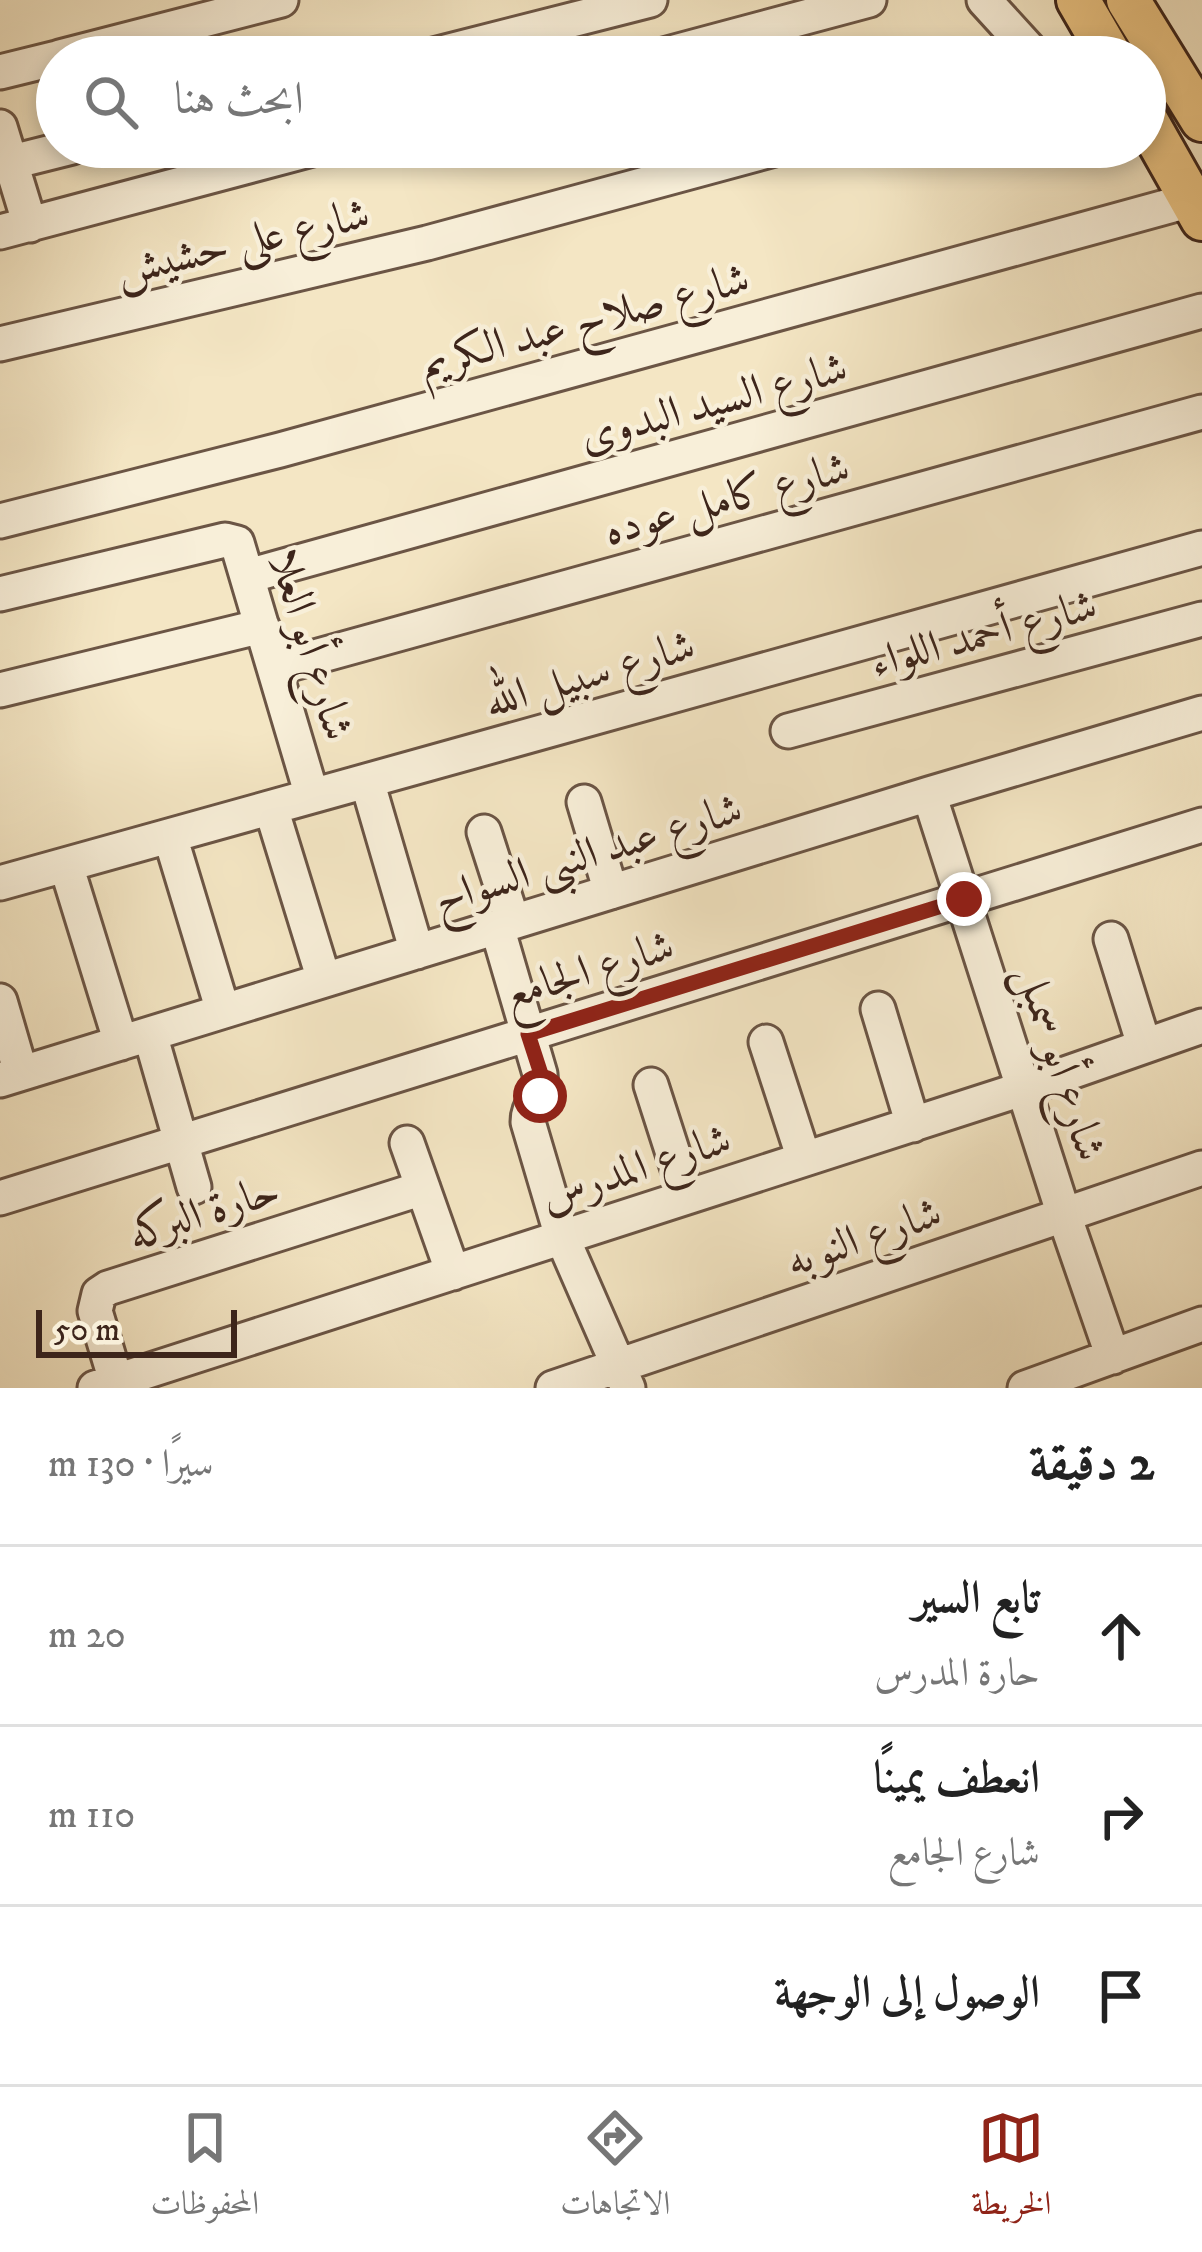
<!DOCTYPE html>
<html lang="ar">
<meta charset="utf-8">
<style>
body{margin:0;font-family:"IM FELL DW Pica",Amiri,serif;background:#f6f6f6;color:#222;direction:rtl}
.scale{position:absolute;left:36px;bottom:30px;width:201px;box-sizing:border-box;padding-left:12px;border:6px solid #3d251b;border-top:0;font-size:33px;line-height:42px;white-space:nowrap;color:#3d251b;-webkit-text-stroke:9px #f8efd9;paint-order:stroke}
.stop{position:absolute;width:36px;height:36px;margin:-27px;border:9px solid #8f2418;border-radius:50%;background:#fff}
.stop.end{background:#8f2418;border-color:#fff;box-shadow:0 3px 12px #0008}
.list{margin:0;padding:0;list-style:none}
h2{display:flex;justify-content:space-between;align-items:center;height:156px;margin:0;padding:0 48px;font-size:51px}
h2 small{font-size:39px;font-weight:400;color:#767676}
.list li{display:grid;grid-template-columns:78px 1fr auto;gap:36px;align-items:center;box-sizing:border-box;height:180px;padding:0 48px;border-top:3px solid #e0e0e0}
.list b{display:block;font-size:45px;white-space:nowrap}
.list p{margin:0;font-size:39px;white-space:nowrap;color:#767676}
.list em{font-size:39px;font-style:normal;color:#767676}
.icon{flex:none;width:66px;height:66px;fill:none;stroke:currentColor;stroke-width:2;stroke-linecap:round;stroke-linejoin:round}
.map{position:relative;flex:none;width:1202px;height:1388px;overflow:hidden;direction:ltr}
.search{position:absolute;background:#fff;box-shadow:0 6px 18px #0003;left:36px;right:36px;top:36px;height:132px;display:flex;align-items:center;gap:30px;box-sizing:border-box;padding:0 42px;border-radius:66px;color:#767676;font-size:45px}
.sheet{height:696px;background:#fff}
nav{display:flex;justify-content:space-around;align-items:center;box-sizing:border-box;height:168px;border-top:3px solid #e0e0e0;background:#fff;font-size:33px;color:#767676}
nav a{display:grid;justify-items:center;gap:6px}
nav .on{color:#8f2418}
.map>svg:first-child{display:block}
.lines{fill:none;stroke-linecap:round;stroke-linejoin:round}
.minor-casing{stroke:#6b5545;stroke-width:39}
.major-casing{stroke:#3d251b;stroke-width:48}
.minor{stroke:#f8efd9;stroke-width:33}
.major{stroke:#eac382;stroke-width:42}
.route{stroke:#8f2418;stroke-width:15}
.labels{text-anchor:middle;stroke-width:9;stroke-linejoin:round;paint-order:stroke}
.street-label{font-size:45px;fill:#3d251b;stroke:#f8efd9}
</style>
<div class="map">
<svg width="1202" height="1388" viewBox="0 0 1202 1388">
<rect width="100%" height="100%" fill="#f4e6c4"/>
<filter id="stains"><feTurbulence type="fractalNoise" baseFrequency=".00167" numOctaves="4"/><feColorMatrix values="0 0 0 0 .2 0 0 0 0 .09 0 0 0 0 .02 0 0 0 .5 -.17"/></filter>
<radialGradient id="worn" r=".72"><stop offset=".6" stop-color="#630" stop-opacity="0"/><stop offset="1" stop-color="#630" stop-opacity=".3"/></radialGradient>
<g class="lines">
<defs>
<path id="minor" d="M 984,0 L 1036,57
M 60,57 L 281,0
M 426,57 L 650,0
M 656,57 L 869,0
M 0,72 L 57,58
M 0,127 L 30,225
M 0,165 L 72,147
M 0,232 L 320,147
M 0,344 L 427,243 L 782,147
M 0,521 L 280,450 L 1191,200
M 248,576 L 1202,311
M 0,594 L 225,540 L 237,543 L 312,796
M 275,668 L 1202,412
M 0,690 L 262,626
M 788,731 L 1202,619
M 367,781 L 417,952
M 929,794 L 1064,1215 L 1113,1357
M 584,802 L 611,892
M 271,808 L 324,980
M 484,832 L 513,922
M 170,836 L 223,1011
M 66,865 L 121,1043
M 0,883 L 1202,548
M 497,927 L 540,1074 C 543,1102 528,1101 528,1122 L 562,1237 L 628,1388
M 1111,939 L 1144,1045
M 0,1001 L 21,1073
M 878,1009 L 913,1125
M 150,1034 L 194,1187
M 766,1042 L 804,1159
M 0,1080 L 929,794 L 1202,713
M 651,1085 L 687,1197
M 407,1143 L 453,1273
M 0,1198 L 1202,825
M 116,1381 L 95,1311 L 99,1294 L 108,1288 L 423,1188
M 95,1388 L 1025,1088 L 1202,1026
M 553,1388 L 1202,1168
M 1025,1388 L 1202,1324"/>
<path id="major" d="M 1078,0 L 1111,57
M 1128,0 L 1202,120
M 1145,118 L 1202,219"/>
</defs>
<use href="#minor" class="minor-casing"/>
<use href="#major" class="major-casing"/>
<use href="#minor" class="minor"/>
<use href="#major" class="major"/>
</g>
<g class="lines">
<path class="route" d="M 540,1096 L 541,1074 L 528,1034 L 964,899"/>
</g>
<g class="labels">
<g class="street-label">
<text transform="translate(242 240) rotate(-13)" y="16">شارع على حشيش</text>
<text transform="translate(584 319) rotate(-15)" y="16">شارع صلاح عبد الكريم</text>
<text transform="translate(713 400) rotate(-15)" y="16">شارع السيد البدوى</text>
<text transform="translate(726 497) rotate(-15)" y="16">شارع كامل عوده</text>
<text transform="translate(983 632) rotate(-15)" y="16">شارع أحمد اللواء</text>
<text transform="translate(313 644) rotate(73)" y="16">شارع أبو العلا</text>
<text transform="translate(589 672) rotate(-16)" y="16">شارع سبيل الله</text>
<text transform="translate(587 852) rotate(-17)" y="16">شارع عبد النبى السواح</text>
<text transform="translate(588 968) rotate(-17)" y="16">شارع الجامع</text>
<text transform="translate(1063 1062) rotate(72)" y="16">شارع أبو سمبل</text>
<text transform="translate(635 1166) rotate(-18)" y="16">شارع المدرس</text>
<text transform="translate(203 1210) rotate(-18)" y="16">حارة البركه</text>
<text transform="translate(863 1235) rotate(-19)" y="16">شارع النوبه</text>
</g>
</g>
<rect width="100%" height="100%" filter="url(#stains)"/>
<rect width="100%" height="100%" fill="url(#worn)"/>
</svg>
<div class="scale">50 m</div>
<div class="stop" style="left:540px;top:1096px"></div>
<div class="stop end" style="left:964px;top:899px"></div>
<div class="search"><svg class="icon" aria-label="search" viewBox="0 0 24 24"><circle cx="10" cy="10" r="6"/><path d="M15 15l6 6"/></svg>ابحث هنا</div>
</div>
<section class="sheet">
<h2>2 دقيقة<small>سيرًا · 130 m</small></h2>
<ul class="list">
<li><svg class="icon" aria-label="ahead" viewBox="0 0 24 24"><path d="M12 20V5M6 11l6-6 6 6"/></svg><div><b>تابع السير</b><p>حارة المدرس</p></div><em>20 m</em></li>
<li><svg class="icon" aria-label="right" viewBox="0 0 24 24"><path d="M7 20v-9h11M14 6l5 5-5 5"/></svg><div><b>انعطف يمينًا</b><p>شارع الجامع</p></div><em>110 m</em></li>
<li><svg class="icon" aria-label="arrive" viewBox="0 0 24 24"><path d="M6 21V4h12l-3 4 3 4H6"/></svg><div><b>الوصول إلى الوجهة</b></div></li>
</ul>
</section>
<nav>
<a class="on"><svg class="icon" aria-label="map" viewBox="0 0 24 24"><path d="M3 6l6-2 6 2 6-2v14l-6 2-6-2-6 2zM9 4v14M15 6v14"/></svg>الخريطة</a>
<a><svg class="icon" aria-label="directions" viewBox="0 0 24 24"><path d="M12 3l9 9-9 9-9-9zM9 14v-3h6M13 9l2 2-2 2"/></svg>الاتجاهات</a>
<a><svg class="icon" aria-label="saved" viewBox="0 0 24 24"><path d="M7 4h10v16l-5-4-5 4z"/></svg>المحفوظات</a>
</nav>
